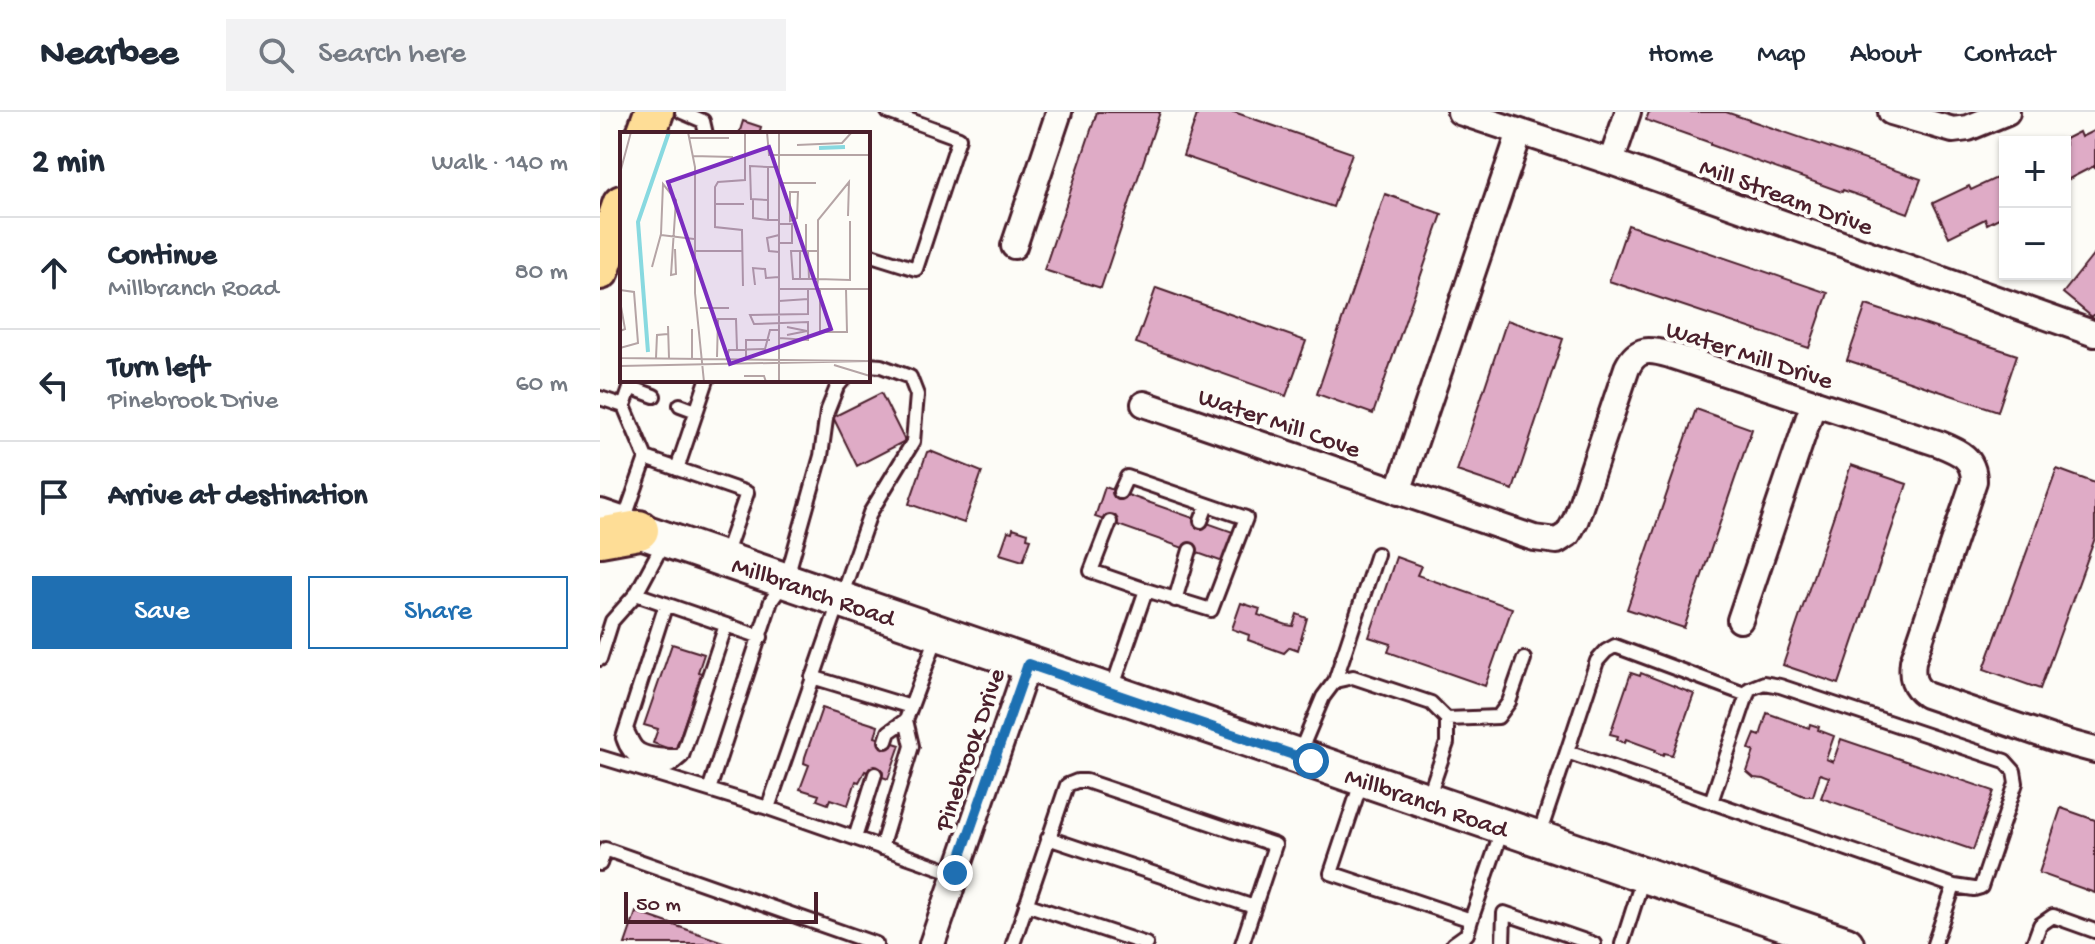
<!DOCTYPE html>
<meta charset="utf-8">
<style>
body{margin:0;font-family:"Gochi Hand",sans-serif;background:#f2f2f3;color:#1f2937}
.controls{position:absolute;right:24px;top:24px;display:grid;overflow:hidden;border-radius:0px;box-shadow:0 2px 6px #0004}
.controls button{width:72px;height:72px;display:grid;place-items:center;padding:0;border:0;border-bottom:2px solid #e0e1e3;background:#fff;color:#1f2937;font:40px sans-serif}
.scale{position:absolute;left:24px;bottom:20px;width:194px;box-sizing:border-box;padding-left:8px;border:4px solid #4a1f2b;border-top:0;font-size:22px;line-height:28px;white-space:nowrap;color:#4a1f2b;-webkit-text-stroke:6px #fdfcf7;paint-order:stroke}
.stop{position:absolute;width:24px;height:24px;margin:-18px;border:6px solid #1f6fb2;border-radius:50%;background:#fff}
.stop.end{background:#1f6fb2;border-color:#fff;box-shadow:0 2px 8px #0008}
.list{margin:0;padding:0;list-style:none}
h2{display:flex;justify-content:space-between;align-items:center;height:104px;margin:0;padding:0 32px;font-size:34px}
h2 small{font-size:26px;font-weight:400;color:#747a83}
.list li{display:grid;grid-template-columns:52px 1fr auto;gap:24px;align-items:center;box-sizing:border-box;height:112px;padding:0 32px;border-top:2px solid #e0e1e3}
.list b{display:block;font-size:30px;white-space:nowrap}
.list p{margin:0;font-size:26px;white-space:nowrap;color:#747a83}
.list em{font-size:26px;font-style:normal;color:#747a83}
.actions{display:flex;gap:16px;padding:24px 32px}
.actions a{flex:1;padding:18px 0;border:2px solid #1f6fb2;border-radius:0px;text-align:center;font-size:28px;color:#1f6fb2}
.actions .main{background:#1f6fb2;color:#fff}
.icon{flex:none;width:44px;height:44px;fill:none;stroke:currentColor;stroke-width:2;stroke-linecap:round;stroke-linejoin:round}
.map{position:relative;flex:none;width:1495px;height:832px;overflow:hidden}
header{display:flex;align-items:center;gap:48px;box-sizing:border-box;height:112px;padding:0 40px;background:#fff;border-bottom:2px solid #e0e1e3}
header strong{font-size:38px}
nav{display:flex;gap:44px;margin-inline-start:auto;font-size:28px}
.search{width:560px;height:72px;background:#f2f2f3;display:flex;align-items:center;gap:20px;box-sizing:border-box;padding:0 28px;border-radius:0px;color:#747a83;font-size:30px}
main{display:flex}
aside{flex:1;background:#fff}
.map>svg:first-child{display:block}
.building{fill:#dfabc6;stroke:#4a1f2b;stroke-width:2}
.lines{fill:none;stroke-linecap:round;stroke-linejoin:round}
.service-casing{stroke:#4a1f2b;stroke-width:18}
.minor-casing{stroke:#4a1f2b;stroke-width:30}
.secondary-casing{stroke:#4a1f2b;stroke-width:40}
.primary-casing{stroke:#4a1f2b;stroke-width:44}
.service{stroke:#fdfcf7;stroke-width:12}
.minor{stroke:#fdfcf7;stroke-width:24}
.secondary{stroke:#fdfcf7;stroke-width:34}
.primary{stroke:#fedd96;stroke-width:38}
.route{stroke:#1f6fb2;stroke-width:10}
.labels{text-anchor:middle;stroke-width:8;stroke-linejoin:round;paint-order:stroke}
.street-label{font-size:26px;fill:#4a1f2b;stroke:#fdfcf7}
.inset-river{fill:none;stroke:#88d9e0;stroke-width:4}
.inset-road{fill:none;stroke:#b5a4a5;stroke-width:2}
.view{fill:#7b2cbf;fill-opacity:0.15;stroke:#7b2cbf;stroke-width:4}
.inset-edge{fill:none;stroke:#4a1f2b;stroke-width:4}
</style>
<header>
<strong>Nearbee</strong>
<div class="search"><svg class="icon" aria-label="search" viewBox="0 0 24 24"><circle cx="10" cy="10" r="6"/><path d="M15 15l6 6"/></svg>Search here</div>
<nav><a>Home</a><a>Map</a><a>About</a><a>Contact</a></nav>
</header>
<main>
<aside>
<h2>2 min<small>Walk · 140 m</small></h2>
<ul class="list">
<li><svg class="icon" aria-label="ahead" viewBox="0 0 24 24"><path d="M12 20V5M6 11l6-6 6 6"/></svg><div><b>Continue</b><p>Millbranch Road</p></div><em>80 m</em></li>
<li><svg class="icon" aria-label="left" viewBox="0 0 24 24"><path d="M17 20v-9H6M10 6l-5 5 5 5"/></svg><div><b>Turn left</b><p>Pinebrook Drive</p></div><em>60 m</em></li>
<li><svg class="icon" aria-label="arrive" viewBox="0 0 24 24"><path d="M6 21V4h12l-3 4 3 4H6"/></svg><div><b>Arrive at destination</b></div></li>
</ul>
<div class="actions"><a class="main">Save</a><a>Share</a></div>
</aside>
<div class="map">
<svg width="1495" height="832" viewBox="0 0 1495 832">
<rect width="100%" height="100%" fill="#fdfcf7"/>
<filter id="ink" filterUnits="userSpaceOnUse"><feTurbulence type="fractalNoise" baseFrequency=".0125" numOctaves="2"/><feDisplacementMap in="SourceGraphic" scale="16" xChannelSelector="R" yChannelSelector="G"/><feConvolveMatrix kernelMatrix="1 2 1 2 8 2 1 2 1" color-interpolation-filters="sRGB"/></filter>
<g filter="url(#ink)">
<path class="building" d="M 497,0 L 560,0 L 501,176 L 444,158 Z
M 598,0 L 634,0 L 752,41 L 733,95 L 583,44 Z
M 1049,0 L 1126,0 L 1321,67 L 1308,101 L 1243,78 L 1242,80 L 1111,33 L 1111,31 L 1046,8 Z
M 143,9 L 161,15 L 159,22 L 139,22 Z
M 1495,18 L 1495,57 L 1494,54 L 1465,69 L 1465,30 L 1459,30 L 1479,20 L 1481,25 Z
M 1405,62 L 1405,103 L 1387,112 L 1385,107 L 1349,125 L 1333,91 L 1369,74 L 1371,78 Z
M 785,82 L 842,102 L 773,302 L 717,282 Z
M 1028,113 L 1228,181 L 1209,236 L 1009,169 Z
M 1495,141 L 1495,201 L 1492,205 L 1463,181 Z
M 556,176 L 706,229 L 686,284 L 536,231 Z
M 1266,193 L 1417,243 L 1398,299 L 1247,248 Z
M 907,208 L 963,227 L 913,378 L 857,359 Z
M 281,281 L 305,329 L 257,354 L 233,305 Z
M 1096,297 L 1152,317 L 1084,516 L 1027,497 Z
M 330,339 L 382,360 L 364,411 L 309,392 L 327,340 Z
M 1251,353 L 1307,372 L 1239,572 L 1183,553 Z
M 1457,357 L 1495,371 L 1495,426 L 1440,577 L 1384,557 Z
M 505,375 L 633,420 L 623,450 L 495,405 Z
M 413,416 L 428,421 L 427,426 L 431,427 L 423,449 L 400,442 L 408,419 L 412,420 Z
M 796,445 L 821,454 L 817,463 L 912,496 L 885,574 L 788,540 L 791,532 L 769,525 Z
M 641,491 L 660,497 L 658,503 L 687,513 L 693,514 L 697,502 L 707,506 L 698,538 L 690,535 L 684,541 L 648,528 L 649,523 L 632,517 Z
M 72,532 L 104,542 L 98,560 L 102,561 L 75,639 L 53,631 L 58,617 L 44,613 Z
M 1031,561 L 1040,564 L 1041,561 L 1094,582 L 1072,643 L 1064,641 L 1063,643 L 1055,640 L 1056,638 L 1026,627 L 1025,631 L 1017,628 L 1018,624 L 1010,622 Z
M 222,596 L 278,614 L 275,625 L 300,633 L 288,667 L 265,659 L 259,670 L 256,669 L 248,693 L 230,687 L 228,692 L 217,688 L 219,683 L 200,677 L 209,653 L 204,651 L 205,645 Z
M 1167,601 L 1209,616 L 1210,612 L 1219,615 L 1218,618 L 1234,624 L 1226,647 L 1233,650 L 1241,627 L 1394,679 L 1373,738 L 1221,686 L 1229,665 L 1220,662 L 1213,684 L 1204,684 L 1164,667 L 1154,666 L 1147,660 L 1154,639 L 1149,637 L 1155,622 L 1160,624 Z
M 1461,696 L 1495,708 L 1495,781 L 1439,761 Z
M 36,800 L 129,832 L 25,832 Z"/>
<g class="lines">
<defs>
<path id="service" d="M 82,0 L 103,9 L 106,22
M 268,142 L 316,157 L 359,26 L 288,0
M 268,253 L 281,254 L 310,265 L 317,283 L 313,330 L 270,401 L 168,696 L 355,761
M 33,268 L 24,294 L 46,346 L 147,381 L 124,447
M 30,275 L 54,284
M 0,286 L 24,294
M 80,293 L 96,299
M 77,357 L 107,268
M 601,409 L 607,393
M 510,410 L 491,459 L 546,478
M 23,411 L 46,346
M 36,482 L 161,525
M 575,488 L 590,438
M 66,492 L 23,626 C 30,649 48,653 70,654 L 82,644 L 126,513
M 0,547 L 12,509 L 36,482 L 64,430
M 212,565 L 311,595
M 735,569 L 777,442
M 512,577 L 546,478 L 611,498 L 646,406 L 527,365 L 520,380
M 847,607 L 898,605 L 909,590 L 924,547
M 26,617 C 29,622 32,631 36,635 C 45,645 70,644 82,644
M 286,629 L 289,620 L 306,608
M 700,640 L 723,585 L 735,569 L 753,565 L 831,591 L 847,607 L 847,631 L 828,686
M 967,640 L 997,549 L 1006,539 L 1015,534 L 1147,583
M 0,645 L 109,678 L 171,489 L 186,468 L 221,344 L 227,300 L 237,275 L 243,268
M 762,668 L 731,761 L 871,808 L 902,718
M 109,678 L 168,696
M 1111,690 L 1149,577 L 1164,571 L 1180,574 L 1405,649 L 1414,659 L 1416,671 L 1381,775 L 1374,777 L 1354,774
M 255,726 L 275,662
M 448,726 L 654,795
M 938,726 L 967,640 L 1354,774 L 1334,832
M 281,736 L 312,634 L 306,608 L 338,522
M 0,752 L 5,737 L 276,832
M 426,792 L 546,832
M 413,832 L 467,673 L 477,669 L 486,669 L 675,733 L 642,832
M 853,832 L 867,822 L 871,808
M 903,832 L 904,801 L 994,832
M 1022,832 L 1043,766
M 1433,832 L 1440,813 L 1453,804 L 1495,819"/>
<path id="minor" d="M 860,0 L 1011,50 L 1495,222
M 1291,0 L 1353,18 L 1368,16 L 1407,0
M 1011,50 L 1028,0
M 414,134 L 459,0
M 544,292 L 934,426 L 957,429 L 968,422 L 976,407 L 1027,256 C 1037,235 1050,237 1070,243 L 1340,332 C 1360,340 1374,346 1374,369 L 1313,549 C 1311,565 1313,574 1326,583 L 1458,628 L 1495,638
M 798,380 L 920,20
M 1140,508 L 1214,290
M 332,832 L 428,552"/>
<path id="secondary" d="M 0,405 L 1246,832"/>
<path id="primary" d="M 46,22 L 54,0
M 0,158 L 22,93
M 0,425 L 39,418"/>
</defs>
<use href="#service" class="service-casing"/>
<use href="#minor" class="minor-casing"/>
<use href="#secondary" class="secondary-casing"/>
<use href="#primary" class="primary-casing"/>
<use href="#service" class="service"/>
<use href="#minor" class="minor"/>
<use href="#secondary" class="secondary"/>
<use href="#primary" class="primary"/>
</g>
</g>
<g class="lines" filter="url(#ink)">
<path class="route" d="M 355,761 L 428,552 L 711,649"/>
</g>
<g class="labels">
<g class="street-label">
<text transform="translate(1187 83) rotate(20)" y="9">Mill Stream Drive</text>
<text transform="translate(1150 241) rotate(18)" y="9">Water Mill Drive</text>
<text transform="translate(680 309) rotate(19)" y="9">Water Mill Cove</text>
<text transform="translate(214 478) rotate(19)" y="9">Millbranch Road</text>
<text transform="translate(368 637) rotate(-71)" y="9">Pinebrook Drive</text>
<text transform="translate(827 689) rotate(19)" y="9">Millbranch Road</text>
</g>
</g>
<g transform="translate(20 20)">
<rect width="250" height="250" fill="#fdfcf7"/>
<path class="inset-river" d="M 199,16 L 225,15M 28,220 L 18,90 L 49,0"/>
<path class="inset-road" d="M 68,0 L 75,35 L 75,161 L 84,250M 147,0 L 149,23 L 250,23M 159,0 L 159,250M 69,6 L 109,6M 177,13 L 222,11 L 232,0M 72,24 L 113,25M 0,41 L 11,0M 159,51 L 196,51M 170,60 L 178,60 L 177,86 L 170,89 ZM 133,68 L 133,86 L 148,88M 148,68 L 131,67 L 130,34 L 148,35M 95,72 L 124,72M 159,88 L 148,88 L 148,35 L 159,35M 159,92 L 172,92 L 172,111 L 159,111M 41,103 L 74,107M 159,103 L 147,106 L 149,119 L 159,120M 74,119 L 123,119M 180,119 L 180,147M 186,119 L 186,92M 188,119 L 189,147M 198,119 L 171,119 L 173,147 L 198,147 L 198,88 L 229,50 L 228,84M 32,135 L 41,102 L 43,52 L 56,68 L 51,143 L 56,142 L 55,117M 135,153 L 133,136 L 145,137 L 146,146 L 159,145M 123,154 L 122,98 L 95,95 L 95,55 L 98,50 L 125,48 L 125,0M 159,157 L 250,157M 197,157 L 198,147 L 230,148 L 230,89M 200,157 L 200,200 L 227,200 L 226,157M 0,158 L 14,160 L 18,211 L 0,216M 0,169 L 5,197 L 0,199M 159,169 L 188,167M 80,176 L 109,176M 48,194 L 49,226M 167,195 L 187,199 L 167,203M 72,197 L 72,226M 1,199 L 1,226M 159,206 L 188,208 L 188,190 L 134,192 L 130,183 L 188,182 L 188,157M 97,225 L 98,187 L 116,187 L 117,217M 107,225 L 109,218 L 145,217 L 150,198 L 159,198M 126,225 L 126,208 L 150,208M 0,226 L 245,229M 36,226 L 37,203 L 48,202M 214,233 L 250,244M 0,234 L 250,229M 124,244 L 144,244 L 146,250"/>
<path class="view" d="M 149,15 L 211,197 L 110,232 L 48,50 Z"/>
<rect width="250" height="250" class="inset-edge"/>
</g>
</svg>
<div class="controls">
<button>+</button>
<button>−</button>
</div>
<div class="scale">50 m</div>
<div class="stop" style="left:711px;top:649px"></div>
<div class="stop end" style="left:355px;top:761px"></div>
</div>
</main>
